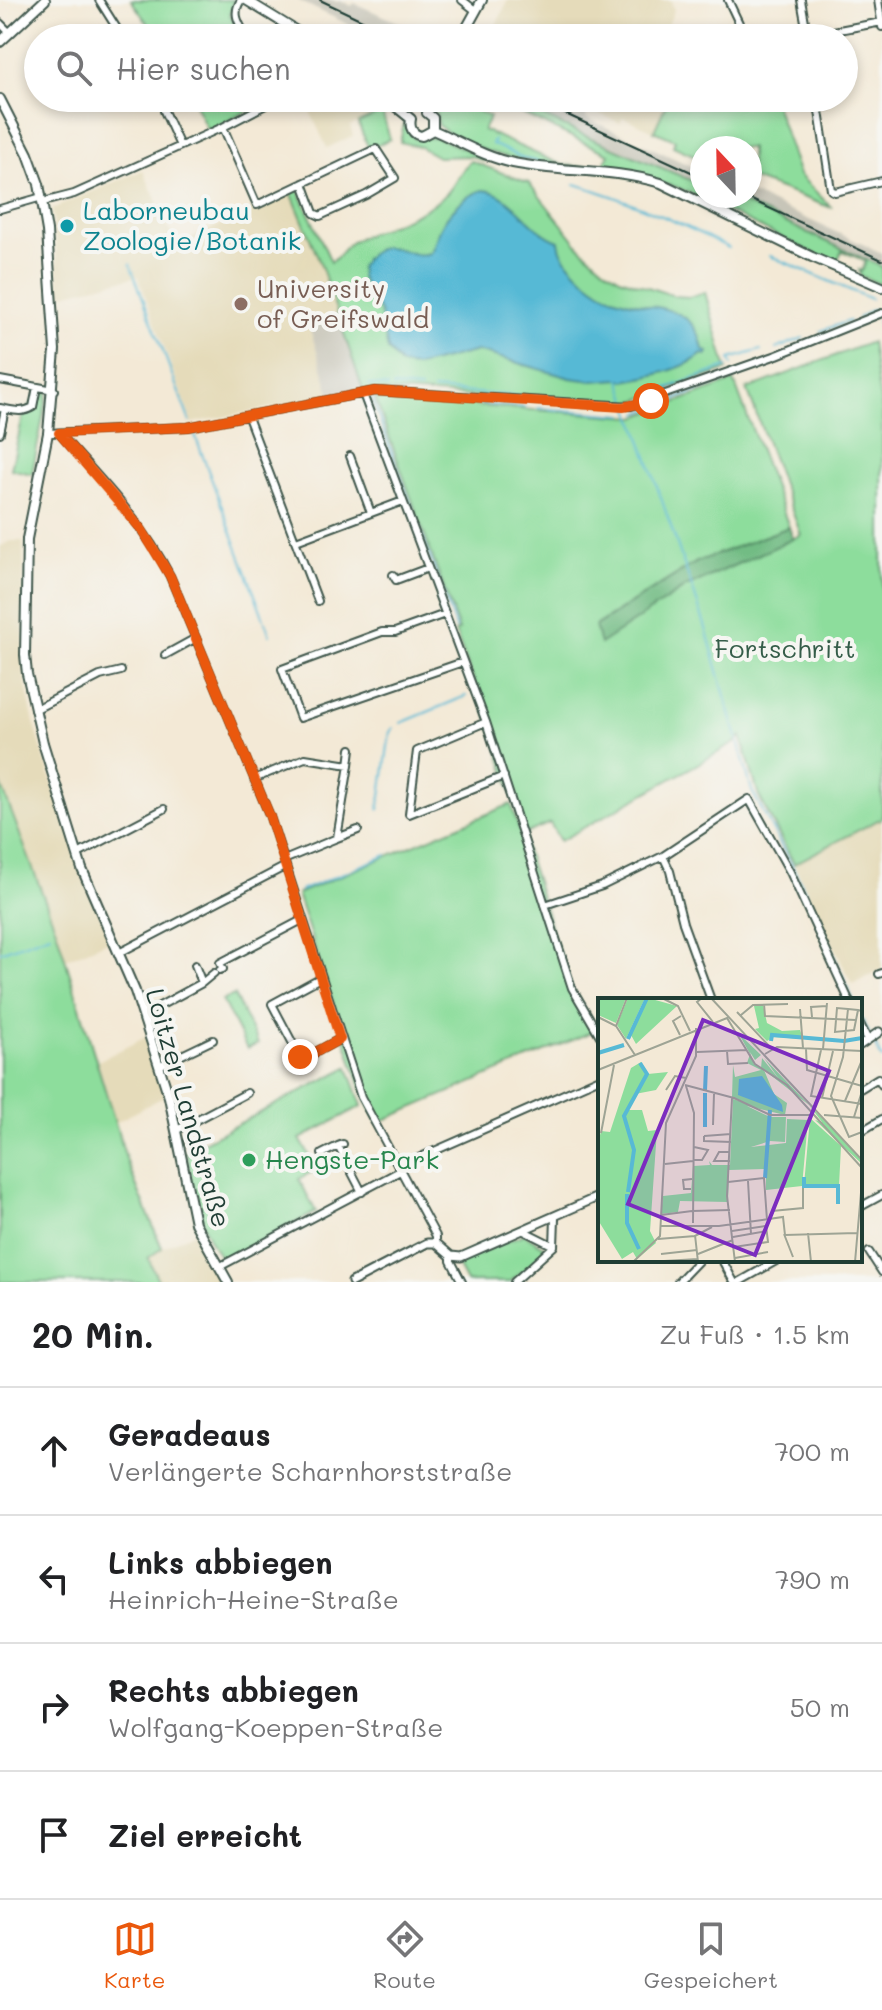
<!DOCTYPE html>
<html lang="de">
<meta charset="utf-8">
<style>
body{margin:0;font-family:Mali,sans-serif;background:#f2f2f2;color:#202124}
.compass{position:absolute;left:690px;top:136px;width:72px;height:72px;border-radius:50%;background:#fff;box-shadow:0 4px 12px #0003;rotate:338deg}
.stop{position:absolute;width:24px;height:24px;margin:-18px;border:6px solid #ea580c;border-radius:50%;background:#fff}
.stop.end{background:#ea580c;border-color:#fff;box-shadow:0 2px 8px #0008}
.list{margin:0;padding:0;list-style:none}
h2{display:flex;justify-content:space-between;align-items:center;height:104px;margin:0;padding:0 32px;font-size:34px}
h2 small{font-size:26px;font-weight:400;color:#757577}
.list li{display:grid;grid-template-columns:52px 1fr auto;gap:24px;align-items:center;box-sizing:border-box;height:128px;padding:0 32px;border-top:2px solid #e0e0e0}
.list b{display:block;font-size:30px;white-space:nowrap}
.list p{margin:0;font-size:26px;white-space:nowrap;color:#757577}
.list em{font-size:26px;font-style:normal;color:#757577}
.icon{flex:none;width:44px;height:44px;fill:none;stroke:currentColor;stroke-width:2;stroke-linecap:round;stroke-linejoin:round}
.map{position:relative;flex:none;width:882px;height:1282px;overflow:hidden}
.search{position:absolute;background:#fff;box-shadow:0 4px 12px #0003;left:24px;right:24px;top:24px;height:88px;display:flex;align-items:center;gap:20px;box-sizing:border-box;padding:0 28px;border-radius:44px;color:#757577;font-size:30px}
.sheet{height:616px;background:#fff}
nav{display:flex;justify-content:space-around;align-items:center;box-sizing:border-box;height:112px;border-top:2px solid #e0e0e0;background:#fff;font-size:22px;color:#757577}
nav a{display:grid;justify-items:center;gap:4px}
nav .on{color:#ea580c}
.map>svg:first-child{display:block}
.built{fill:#e5dbba}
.industrial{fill:#c7c5b8}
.green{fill:#8ddd9c;stroke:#568d68;stroke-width:2}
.forest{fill:#72bc84;stroke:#487c5c;stroke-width:2}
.water{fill:#57b9d5;stroke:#3b7b84;stroke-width:2}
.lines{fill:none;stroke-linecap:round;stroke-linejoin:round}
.stream{stroke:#57b9d5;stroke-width:2}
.minor-casing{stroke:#3f574c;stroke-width:10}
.tertiary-casing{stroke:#3f574c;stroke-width:11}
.secondary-casing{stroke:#3f574c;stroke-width:12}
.minor{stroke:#fff;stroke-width:6}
.tertiary{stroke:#fff;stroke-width:7}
.secondary{stroke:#fff;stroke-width:8}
.rail{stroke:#1f3d34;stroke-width:2}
.route{stroke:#ea580c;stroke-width:10}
.culture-dot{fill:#0f9aa8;stroke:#f6f6f2;stroke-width:3}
.education-dot{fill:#8d6e63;stroke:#f6f6f2;stroke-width:3}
.leisure-dot{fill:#2e9e5b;stroke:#f6f6f2;stroke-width:3}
.labels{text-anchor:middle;stroke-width:8;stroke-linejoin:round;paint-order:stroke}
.culture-label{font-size:26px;fill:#0d838f;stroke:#f6f6f2;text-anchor:start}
.education-label{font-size:26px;fill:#785e54;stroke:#f6f6f2;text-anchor:start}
.park-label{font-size:26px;fill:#355d49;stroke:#f6f6f2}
.street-label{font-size:26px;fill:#1f3d34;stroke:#f6f6f2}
.leisure-label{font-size:26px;fill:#27864d;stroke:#f6f6f2;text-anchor:start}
.inset-river{fill:none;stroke:#57b9d5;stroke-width:4}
.inset-road{fill:none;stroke:#9ea495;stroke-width:2}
.view{fill:#7b2cbf;fill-opacity:0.15;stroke:#7b2cbf;stroke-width:4}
.inset-edge{fill:none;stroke:#1f3d34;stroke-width:4}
</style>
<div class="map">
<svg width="882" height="1282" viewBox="0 0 882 1282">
<rect width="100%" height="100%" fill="#f6f6f2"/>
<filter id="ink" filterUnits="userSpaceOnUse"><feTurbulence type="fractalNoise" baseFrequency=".0125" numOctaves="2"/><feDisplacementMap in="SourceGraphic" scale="16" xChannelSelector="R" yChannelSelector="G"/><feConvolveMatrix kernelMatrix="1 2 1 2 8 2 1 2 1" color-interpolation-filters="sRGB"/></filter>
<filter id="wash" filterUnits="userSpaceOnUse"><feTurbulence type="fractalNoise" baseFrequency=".006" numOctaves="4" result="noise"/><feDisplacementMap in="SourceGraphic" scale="32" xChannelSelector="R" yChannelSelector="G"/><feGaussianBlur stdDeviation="1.8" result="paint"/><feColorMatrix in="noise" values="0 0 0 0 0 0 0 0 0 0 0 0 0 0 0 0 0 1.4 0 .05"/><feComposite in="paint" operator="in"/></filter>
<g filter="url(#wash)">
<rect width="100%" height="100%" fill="#f3e9d6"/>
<path class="built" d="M 508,0 L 671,0 L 674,10 L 663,38 L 490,38 Z
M 304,98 L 372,98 L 382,112 L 350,126 L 353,136 L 327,148 Z
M 564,98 L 669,98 L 654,131 L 623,117 L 620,123 Z
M 143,170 L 176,245 L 291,192 L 321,265 L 337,314 L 308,323 L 331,396 L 192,423 L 138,276 L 60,295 L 52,209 Z
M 10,541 L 23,541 L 24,675 L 33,719 L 50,777 L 110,940 L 64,960 L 57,932 L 0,782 L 0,547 Z
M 882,818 L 882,969 L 852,984 L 794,864 Z
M 146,1037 L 165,1096 L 116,1122 L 98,1061 Z
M 195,1232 L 225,1282 L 159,1282 L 148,1258 L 162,1248 Z"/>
<path class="industrial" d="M 297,0 L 332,0 L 338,2 L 339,0 L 352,6 L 354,3 L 434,38 L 377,38 Z
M 505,98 L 550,98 L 587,115 L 586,118 L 702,171 L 702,185 L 579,133 Z
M 750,193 L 882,253 L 882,267 L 727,196 L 750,196 Z
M 337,314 L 362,389 L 331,396 L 308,323 Z"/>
<path class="green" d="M 131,0 L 234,0 L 230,14 L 241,38 L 158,38 Z
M 192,98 L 273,98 L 208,131 Z
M 440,98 L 453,98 L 490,117 L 483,130 L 562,165 L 586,167 L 584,168 C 533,163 481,158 439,126 L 435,111 Z
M 488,98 L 505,98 L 579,133 L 702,185 L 702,196 L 727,196 L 882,267 L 882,285 L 861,276 L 859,270 L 862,271 L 866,261 L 842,251 L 837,261 L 852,269 L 848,270 L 677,187 L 597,170 L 595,168 L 602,168 L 609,154 Z
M 669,98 L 773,98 L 799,175 L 832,208 L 750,178 L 750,148 L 702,148 L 702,159 L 673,146 L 675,140 L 654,131 Z
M 382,112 L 390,139 L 369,149 L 358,123 Z
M 404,124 L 415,139 L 436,137 L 486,158 L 484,161 L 471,156 L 438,157 L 420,147 L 400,142 Z
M 471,161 L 529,183 L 580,247 L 604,268 L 620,278 L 675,296 L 689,297 L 705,292 L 727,370 L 623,405 L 363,390 L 321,265 L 291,192 L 298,189 L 331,262 C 340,257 343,247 353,241 C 383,226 418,218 444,196 C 456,186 459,170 471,161 Z
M 871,342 L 882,413 L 882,818 L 794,864 L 759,796 L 741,736 L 735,743 L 560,841 L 550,823 L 525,834 L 487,715 L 455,632 L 459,630 L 375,398 L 474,403 L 476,406 L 636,417 L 734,381 L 789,527 L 697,562 L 596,625 L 600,643 L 686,587 L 801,535 L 747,389 Z
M 41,392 L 48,392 L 32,474 L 11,469 L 24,412 Z
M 0,782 L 57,932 L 128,1165 L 162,1248 L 148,1258 L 159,1282 L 0,1282 Z
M 511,804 L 573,997 L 594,1031 L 377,1123 L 360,1085 L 297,894 Z
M 234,995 L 258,1044 L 247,1049 L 222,1000 Z
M 348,1067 L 362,1106 L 300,1139 L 317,1169 L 299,1179 L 316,1212 L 223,1262 C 197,1225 193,1194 186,1151 Z
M 524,1234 L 545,1247 L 542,1256 L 510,1282 L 466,1282 L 455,1262 Z"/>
<path class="forest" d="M 789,527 L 793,539 L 686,587 L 600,644 L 595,626 L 697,562 Z"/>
<path class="water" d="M 483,190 C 511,191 530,232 559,241 C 560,253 566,259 573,268 C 584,280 598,291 613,297 C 649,311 695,300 703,350 L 708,352 L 707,355 L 702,354 C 687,369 645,378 624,381 L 620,379 L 593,381 L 570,378 L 477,351 L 415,367 L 401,365 L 388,350 L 380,312 L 361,278 L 360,266 C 387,227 405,262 430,253 C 435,246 436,237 440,229 C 448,212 465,195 483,190 Z"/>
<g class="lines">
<path class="stream" d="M 494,140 L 492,144 L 525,159 L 541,162
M 575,184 C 630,200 679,222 729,248
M 770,256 L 871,299
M 130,264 L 190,422
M 858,318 L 873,309
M 878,318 L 882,347
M 821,331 L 849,321
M 776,349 L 803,338
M 732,365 L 730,359 L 761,350
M 620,379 L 628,402
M 369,385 L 388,387
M 393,387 L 420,389
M 433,390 L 572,400
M 647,395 L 727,367
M 371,396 L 456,629
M 481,404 L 525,407
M 538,408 L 624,415
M 630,408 L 705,625 L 752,791 L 802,885 L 853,1000
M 639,413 L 728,379
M 193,430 L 270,635
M 173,431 L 188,431
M 115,433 L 121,433
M 126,433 L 167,432
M 401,723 L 466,696
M 379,810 L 390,732 L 393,728
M 300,891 L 387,855
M 0,952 L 50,934
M 860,1015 L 869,1033
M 875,1045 L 882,1059"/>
</g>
</g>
<g filter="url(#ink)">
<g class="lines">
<defs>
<path id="minor" d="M 99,0 L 121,35
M 241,0 C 231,15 240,24 247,38
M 462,0 L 475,10
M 728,0 L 746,38
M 801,0 L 808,38
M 878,0 L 882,27
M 0,23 L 9,32
M 796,38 L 882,22
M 817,98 L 831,190 L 835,192 L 882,181
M 164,111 L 180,146
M 223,127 L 257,205 L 373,150 L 376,149 L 395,178 L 366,195 L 320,216 L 314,213 L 303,183
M 43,202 L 74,194 L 223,127 L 279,98
M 0,209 L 42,197
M 0,380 L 54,390
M 363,394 L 486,722 L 572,988 L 600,1036
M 0,408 C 12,410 22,414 33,407 L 37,387
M 248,417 L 318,601
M 0,433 L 5,409
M 48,433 L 188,427 L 375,391 L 631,406 L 777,355 L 882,313
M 59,433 C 99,478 143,522 170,576 L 269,814 L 361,1097 L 436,1236 L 436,1243
M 350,456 L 371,513
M 296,541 L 403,501
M 393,575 L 396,580 L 428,568
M 445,614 L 395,632 L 382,632 L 282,669 L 300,718 L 463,662
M 165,655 L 196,638
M 34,710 L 100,676 L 121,671
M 486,722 L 417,751 L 409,814 L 504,776
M 349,765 L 351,749
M 254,779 L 305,758 L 349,765 L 337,838 L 284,860
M 337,838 L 358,830
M 78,854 L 164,809
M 663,856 L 670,871 L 683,923 L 711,1000
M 545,905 L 602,886 L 663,856 L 749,799 L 790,872 L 849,1000
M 119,953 L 286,866
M 195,965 L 202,983
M 220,970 L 223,969 L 220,963 L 302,920
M 879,974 L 882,973
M 320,978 L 272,1004 L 300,1057 L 305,1058 L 340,1039
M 143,1015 L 202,983 L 214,973
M 860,1024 L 868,1040
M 159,1066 L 213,1040
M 860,1089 L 878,1078 L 882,1085
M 177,1130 L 247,1093
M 860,1132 L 882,1119
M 343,1144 L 338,1146 L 362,1192
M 322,1154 L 338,1146
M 398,1167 L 600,1078
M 860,1207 L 882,1195
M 524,1231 L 554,1246
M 869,1252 L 882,1272
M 451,1256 L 451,1261 L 462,1282
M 722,1260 L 734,1282
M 219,1267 L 400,1171
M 514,1282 L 554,1246 L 555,1218
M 678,1282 L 699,1260
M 739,1282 L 778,1260"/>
<path id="tertiary" d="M 860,1045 L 879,1032
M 352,1282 L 427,1243 L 436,1243 L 451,1256 L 461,1257 L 600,1196"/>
<path id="secondary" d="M 246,0 L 308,38
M 461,38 L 482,0
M 0,42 L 45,0
M 385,98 L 411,119 C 409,128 413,135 422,136 L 433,130
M 0,99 L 28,154 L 39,184 L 47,231 L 55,350 L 48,433 L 27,539 L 25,655 L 27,674 L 43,743 L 82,869 L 135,991 L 169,1097 L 195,1223 L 228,1282
M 427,113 L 433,118 L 433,130
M 427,113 L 434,98
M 433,130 C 459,141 484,157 513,163 C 562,173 613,168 661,183 L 812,257 L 882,287"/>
</defs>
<use href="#minor" class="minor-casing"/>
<use href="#tertiary" class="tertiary-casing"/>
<use href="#secondary" class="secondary-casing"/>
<use href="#minor" class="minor"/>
<use href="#tertiary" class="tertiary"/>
<use href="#secondary" class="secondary"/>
<path class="rail" d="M 320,0 L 400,38
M 531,98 L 702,177
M 743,196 L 882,260"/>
</g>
</g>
<g class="lines" filter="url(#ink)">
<path class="route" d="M 300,1057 L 305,1058 L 340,1039 L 269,814 L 170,576 L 142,530 L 59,433 L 188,427 L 375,391 L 623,407 L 651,401"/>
</g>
<circle class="culture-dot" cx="67" cy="226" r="8"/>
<circle class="education-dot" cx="241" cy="304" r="8"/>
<circle class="leisure-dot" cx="249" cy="1160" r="8"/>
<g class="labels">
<g class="culture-label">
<text x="83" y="220">Laborneubau<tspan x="83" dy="30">Zoologie/Botanik</tspan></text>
</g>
<g class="education-label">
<text x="257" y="298">University<tspan x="257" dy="30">of Greifswald</tspan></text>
</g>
<g class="park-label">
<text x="785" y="658">Fortschritt</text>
</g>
<g class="street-label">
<text transform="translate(188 1108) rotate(74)" y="9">Loitzer Landstraße</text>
</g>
<g class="leisure-label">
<text x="265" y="1169">Hengste-Park</text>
</g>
</g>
<g transform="translate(598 998)">
<rect width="264" height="264" fill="#f3e9d6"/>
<path d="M 0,0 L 28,0 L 18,25 L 0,17 ZM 30,0 L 47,0 L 28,41 L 19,27 ZM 50,0 L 79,8 L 38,46 L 33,37 ZM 165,7 L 169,25 L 184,33 L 202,32 L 205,41 L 175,39 L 169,43 L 157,31 L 161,30 L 156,8 ZM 141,36 L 163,57 L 157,62 L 152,54 L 156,66 L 163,70 L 164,60 L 181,81 L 166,60 L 264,162 L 264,166 L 217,122 L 224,124 L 211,107 L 166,72 L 176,96 L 189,105 L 187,117 L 149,108 L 172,119 L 188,119 L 187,144 L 172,143 L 153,149 L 188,145 L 189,121 L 210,122 L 204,188 L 168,192 L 168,171 L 131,172 L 130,204 L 82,203 L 80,214 L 63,216 L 65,198 L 93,195 L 95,168 L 112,167 L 111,163 L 114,167 L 132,167 L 135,101 L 144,104 L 134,99 L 135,67 L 137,79 L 163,72 L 149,65 L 152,56 ZM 43,64 L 50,76 L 70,74 L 58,92 L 37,96 L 29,112 L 44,112 L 50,133 L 59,132 L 52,233 L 58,245 L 39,261 L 35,254 L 24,261 L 0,222 L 0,146 L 3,133 L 12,134 L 33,70 ZM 212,120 L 243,148 L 241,188 L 206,187 Z" fill="#8ddd9c"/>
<path d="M 164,78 L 184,107 L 185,114 L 140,97 L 141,81 Z" fill="#57b9d5"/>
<path class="inset-river" d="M 30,41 L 49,0M 173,43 L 174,37 L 246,43 L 264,40M 0,55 L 26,47M 107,93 L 108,68M 107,129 L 107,95M 206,179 L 206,188 L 240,188 L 240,206M 167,180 L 172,112M 30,194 L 36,152 L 26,118 L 49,76 L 42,65M 29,196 L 29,225 L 41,251"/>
<path class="inset-road" d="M 64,0 L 80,8 L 92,33M 104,0 L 99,4 L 115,24M 113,0 L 264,162M 166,6 L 167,18 L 258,22M 202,11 L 205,50M 250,11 L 245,59 L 233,98 L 251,139 L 264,134M 260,12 L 256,32 L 237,34 L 239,10 L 250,11 L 260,12 L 264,13M 139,14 L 173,50M 143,17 L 155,7 L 190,6M 0,19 L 18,28 L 37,57M 214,19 L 213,9 L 229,8M 18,28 L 29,0M 82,37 L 75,23 L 83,18M 208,51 L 209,72 L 264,88M 225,51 L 229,5M 223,52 L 213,98 L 264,106M 129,53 L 130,66 L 150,65M 99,54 L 149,52M 167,56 L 179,49 L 264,53M 0,72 L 129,20 L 157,66 L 189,87 L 264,170M 87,87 L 136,100 L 172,117 L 215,117M 88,88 L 96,115 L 95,225M 68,92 L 77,78 L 88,80M 134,100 L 129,198 L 137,264M 224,100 L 235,53M 247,103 L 264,62M 226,117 L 264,120M 256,119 L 264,93M 115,127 L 116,96M 3,135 L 16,67M 106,138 L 106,143 L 133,144M 106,138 L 133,136M 95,162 L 104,162 L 110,152 L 96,149M 132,163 L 116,163 L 121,154 L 132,154M 67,166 L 95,163M 150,183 L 153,236M 130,184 L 166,180 L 169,222M 93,191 L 86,191 L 85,182 L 94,181M 94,213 L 132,212M 174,213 L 205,210 L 205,190M 63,217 L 94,213M 63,228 L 121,228 L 185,219 L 187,237 L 259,235M 134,233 L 168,228 L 170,244 L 136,249M 210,235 L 213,264M 186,236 L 195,259M 97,237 L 100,264M 135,239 L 169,233M 60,241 L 97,238 L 114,229M 63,256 L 99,252M 100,256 L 135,242M 137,260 L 170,254M 66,263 L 100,261M 35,264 L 62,238 L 68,125 L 98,58 L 98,30M 257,264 L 264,183"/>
<path class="view" d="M 105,22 L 231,73 L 157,257 L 30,206 Z"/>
<rect width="264" height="264" class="inset-edge"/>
</g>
</svg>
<svg class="compass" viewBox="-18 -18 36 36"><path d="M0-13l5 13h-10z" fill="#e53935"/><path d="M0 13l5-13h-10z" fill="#757577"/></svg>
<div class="stop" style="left:651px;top:401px"></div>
<div class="stop end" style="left:300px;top:1057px"></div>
<div class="search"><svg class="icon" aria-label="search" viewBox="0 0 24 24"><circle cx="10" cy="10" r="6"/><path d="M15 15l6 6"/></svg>Hier suchen</div>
</div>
<section class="sheet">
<h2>20 Min.<small>Zu Fuß · 1.5 km</small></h2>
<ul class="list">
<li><svg class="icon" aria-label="ahead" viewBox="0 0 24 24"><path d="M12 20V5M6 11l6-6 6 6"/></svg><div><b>Geradeaus</b><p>Verlängerte Scharnhorststraße</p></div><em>700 m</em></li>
<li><svg class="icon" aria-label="left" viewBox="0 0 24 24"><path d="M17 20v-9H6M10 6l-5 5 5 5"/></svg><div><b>Links abbiegen</b><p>Heinrich-Heine-Straße</p></div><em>790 m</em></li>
<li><svg class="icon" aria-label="right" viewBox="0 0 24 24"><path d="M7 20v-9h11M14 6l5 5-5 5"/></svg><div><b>Rechts abbiegen</b><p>Wolfgang-Koeppen-Straße</p></div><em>50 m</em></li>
<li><svg class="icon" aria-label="arrive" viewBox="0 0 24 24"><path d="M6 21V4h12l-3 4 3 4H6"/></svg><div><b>Ziel erreicht</b></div></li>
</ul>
</section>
<nav>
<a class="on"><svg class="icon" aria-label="map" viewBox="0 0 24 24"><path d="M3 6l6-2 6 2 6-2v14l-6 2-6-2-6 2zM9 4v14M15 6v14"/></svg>Karte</a>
<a><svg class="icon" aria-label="directions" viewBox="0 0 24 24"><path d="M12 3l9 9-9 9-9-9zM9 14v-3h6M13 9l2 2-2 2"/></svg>Route</a>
<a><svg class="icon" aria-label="saved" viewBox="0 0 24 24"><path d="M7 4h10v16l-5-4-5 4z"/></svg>Gespeichert</a>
</nav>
